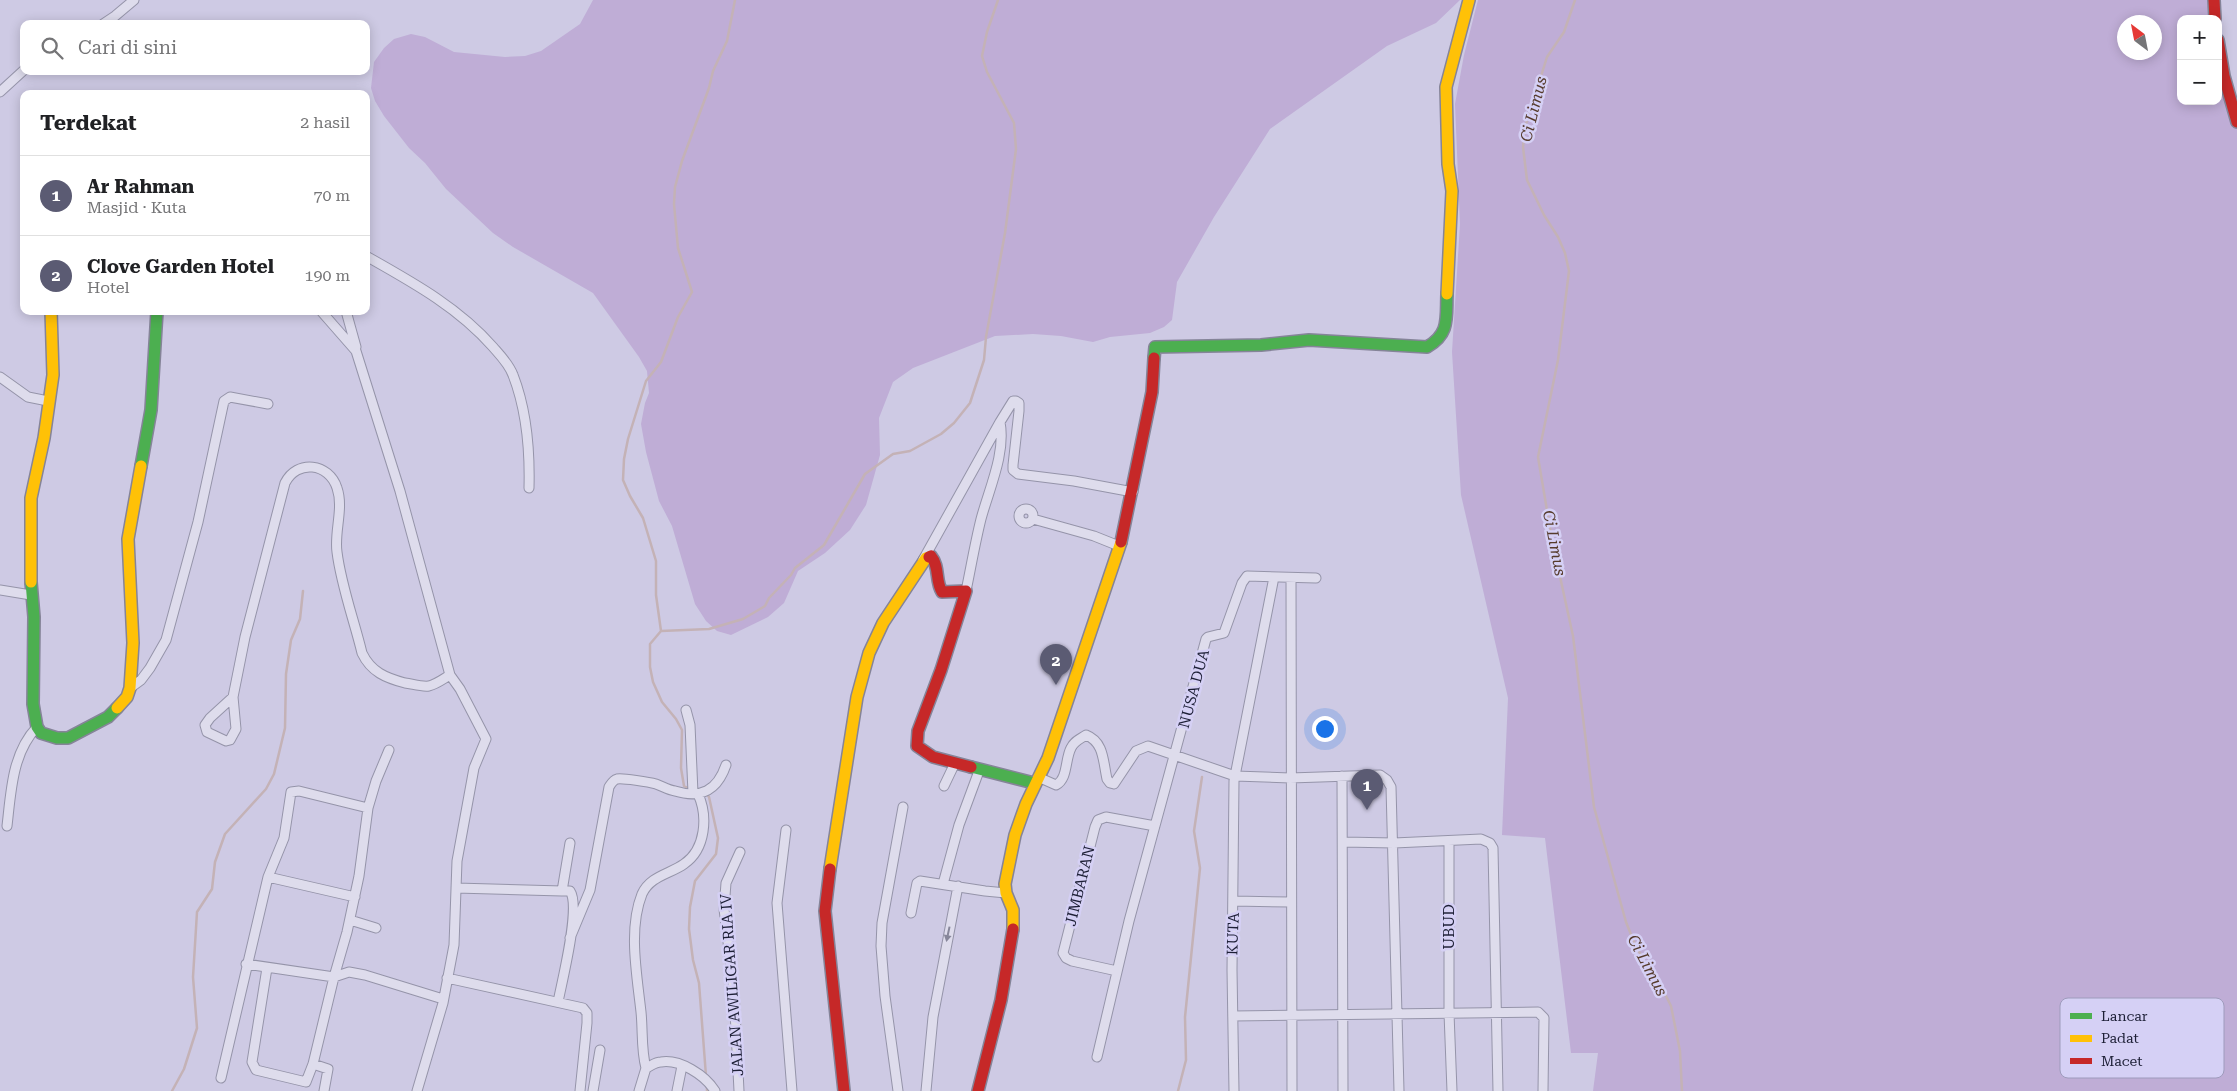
<!DOCTYPE html>
<html lang="id">
<meta charset="utf-8">
<style>
body{margin:0;font-family:"Roboto Serif",serif;background:#f6f6f6;color:#202124}
.controls{position:absolute;right:15px;top:15px;display:grid;overflow:hidden;border-radius:10px;box-shadow:0 2px 12px #0003}
.controls button{width:45px;height:45px;display:grid;place-items:center;padding:0;border:0;border-bottom:1px solid #e0e0e0;background:#fff;color:#202124;font:25px sans-serif}
.compass{position:absolute;left:2117px;top:15px;width:45px;height:45px;border-radius:50%;background:#fff;box-shadow:0 2px 12px #0003;rotate:328deg}
.you{position:absolute;left:1324px;top:728px;width:18px;height:18px;margin:-12px;border:4px solid #fff;border-radius:50%;background:#1a73e8;box-shadow:0 0 0 8px #1a73e833}
.badge{display:grid;place-items:center;width:32px;height:32px;border-radius:50%;background:#5b5b73;color:#fff;font-size:16px;font-weight:700}
.pin{position:absolute;translate:-50% -41px;filter:drop-shadow(0 1px 2px #0008)}
.pin::after{content:'';position:absolute;top:26px;width:18px;height:15px;background:inherit;clip-path:polygon(0 0,100% 0,50% 100%)}
.list{margin:0;padding:0;list-style:none}
h2{display:flex;justify-content:space-between;align-items:center;height:65px;margin:0;padding:0 20px;font-size:21px}
h2 small{font-size:16px;font-weight:400;color:#757577}
.list li{display:grid;grid-template-columns:32px 1fr auto;gap:15px;align-items:center;box-sizing:border-box;height:80px;padding:0 20px;border-top:1px solid #e0e0e0}
.list b{display:block;font-size:19px;white-space:nowrap}
.list p{margin:0;font-size:16px;white-space:nowrap;color:#757577}
.list em{font-size:16px;font-style:normal;color:#757577}
.icon{flex:none;width:28px;height:28px;fill:none;stroke:currentColor;stroke-width:2;stroke-linecap:round;stroke-linejoin:round}
.map{position:relative;flex:none;width:2237px;height:1091px;overflow:hidden}
.search{position:absolute;background:#fff;box-shadow:0 2px 12px #0003;left:20px;top:20px;width:350px;height:55px;display:flex;align-items:center;gap:12px;box-sizing:border-box;padding:0 18px;border-radius:10px;color:#757577;font-size:19px}
.panel{position:absolute;background:#fff;box-shadow:0 2px 12px #0003;left:20px;top:90px;width:350px;height:225px;border-radius:10px}
.map>svg:first-child{display:block}
.green{fill:#bfadd6;fill-rule:evenodd}
.lines{fill:none;stroke-linecap:round;stroke-linejoin:round}
.stream{stroke:#c4b2b6;stroke-width:2.5}
.street-casing{stroke:#9594a9;stroke-width:11}
.fast-casing{stroke:#858498;stroke-width:14}
.slow-casing{stroke:#858498;stroke-width:14}
.jam-casing{stroke:#858498;stroke-width:14}
.street{stroke:#dedcec;stroke-width:9}
.fast{stroke:#4caf50;stroke-width:11}
.slow{stroke:#ffc107;stroke-width:11}
.jam{stroke:#c62828;stroke-width:11}
.oneway{fill:#87879a}
.labels{text-anchor:middle;stroke-width:5;stroke-linejoin:round;paint-order:stroke}
.street-label{font-size:15px;fill:#1d1f36;stroke:#d5d0f5}
.water-label{font-size:16px;font-style:italic;fill:#563b2c;stroke:#d5d0f5}
.key{fill:#d5d0f5;stroke:#9e9bbc;stroke-width:1}
.key-label{font-size:14px;fill:#1d1f36}
</style>
<div class="map">
<svg width="2237" height="1091" viewBox="0 0 2237 1091">
<rect width="100%" height="100%" fill="#cecae4"/>
<path class="green" d="M 593,0 L 1460,0 L 1436,23 L 1387,46 L 1270,129 L 1214,217 L 1177,282 L 1172,320 L 1164,327 L 1150,333 L 1110,337 L 1093,342 L 1061,336 L 1033,334 L 995,336 L 913,368 L 893,382 L 879,418 L 880,455 L 866,505 L 850,530 L 825,553 L 798,571 L 784,603 L 768,617 L 731,635 L 717,631 L 706,621 L 695,604 L 672,526 L 659,501 L 646,452 L 641,424 L 645,403 L 649,393 L 647,371 L 639,357 L 593,293 L 513,247 L 493,233 L 446,189 L 425,163 L 409,148 L 384,116 L 375,101 L 371,88 L 374,62 L 384,48 L 394,39 L 411,34 L 425,37 L 454,52 L 505,57 L 525,56 L 541,51 L 580,24 Z
M 1478,0 L 2213,0 L 2215,19 L 2181,19 L 2181,101 L 2218,101 L 2218,50 L 2237,107 L 2237,1091 L 1593,1091 L 1598,1053 L 1571,1053 L 1545,838 L 1502,835 L 1508,698 L 1461,495 L 1452,352 L 1460,224 L 1455,104 L 1464,55 ZM 2124,22 L 2154,22 L 2154,52 L 2124,52 Z"/>
<g class="lines">
<path class="stream" d="M 1575,0 L 1564,32 L 1547,57 L 1525,127 L 1523,147 L 1527,180 L 1544,215 L 1558,237 L 1565,253 L 1569,271 L 1558,360 L 1538,457 L 1552,540 L 1573,636 L 1594,807 L 1626,922 L 1636,947 L 1664,992 L 1671,1006 L 1680,1051 L 1682,1091
M 661,631 L 656,595 L 656,561 L 643,518 L 630,496 L 623,480 L 624,459 L 628,439 L 646,381 L 661,362 L 678,317 L 692,292 L 678,248 L 674,204 L 675,187 L 682,161 L 709,88 L 713,71 L 727,41 L 735,0
M 690,789 L 684,786 L 681,768 L 682,730 L 676,719 L 662,702 L 653,682 L 650,667 L 650,644 L 661,631 L 709,629 L 743,619 L 765,606 L 769,598 L 791,575 L 795,568 L 824,545 L 865,474 L 893,454 L 910,451 L 941,434 L 954,423 L 970,403 L 984,360 L 986,337 L 1005,233 L 1016,149 L 1014,123 L 987,72 L 982,56 L 987,32 L 998,0
M 706,1076 L 699,983 L 693,960 L 689,929 L 690,907 L 695,881 L 716,854 L 718,838 L 709,797 L 706,793
M 707,1084 L 707,1091
M 172,1091 L 184,1069 L 197,1028 L 193,977 L 197,912 L 212,889 L 215,862 L 225,834 L 266,789 L 274,774 L 285,728 L 286,674 L 291,640 L 300,619 L 303,591
M 1178,1091 L 1186,1060 L 1185,1017 L 1200,868 L 1194,831 L 1202,777"/>
<defs>
<path id="street" d="M 103,24 L 115,16 L 134,0
M 0,92 L 24,70
M 366,256 C 412,282 458,307 493,347 C 500,355 509,364 513,375 C 527,411 530,450 529,488
M 321,311 L 356,351 L 400,491 L 450,675 L 460,689 L 486,739 L 474,768 L 457,861 L 454,945 L 443,1003 L 417,1091
M 346,311 L 356,347
M 0,377 L 28,397 L 48,401
M1019 516a7 7 0 1 1 14 0a7 7 0 1 1-14 0Z
M 1033,519 L 1094,536 L 1119,546
M 923,560 L 1000,422 L 1013,401 L 1016,401 L 1019,403 L 1019,411 L 1013,465 L 1013,470 L 1018,474 L 1074,481 L 1133,492
M 1291,578 L 1292,1091
M 0,590 L 31,595
M 966,591 C 971,567 975,543 981,519 C 989,489 1006,453 1000,422
M 130,688 L 141,680 L 150,668 L 166,640 L 198,522 L 224,401 L 230,397 L 268,404
M 233,697 L 210,718 L 205,725 L 207,732 L 226,741 L 230,740 L 236,729 L 233,697 L 245,637 L 285,483 C 297,459 329,463 337,488 C 344,508 334,532 337,552 C 341,585 354,620 362,653 C 371,672 386,678 405,683 C 413,684 421,687 429,686 C 437,684 443,679 450,675
M 686,710 L 690,725 L 693,793
M 1342,776 L 1343,1091
M 1038,777 L 1056,785 C 1068,779 1065,759 1071,748 C 1074,741 1080,739 1086,735 C 1104,742 1103,761 1107,779 L 1110,783 L 1114,784 L 1136,751 L 1148,746 L 1235,776 L 1290,778 L 1380,775 L 1387,780 L 1391,787 L 1399,1091
M 944,786 L 955,763
M 7,826 C 11,792 12,753 37,727
M 786,830 L 777,903 L 792,1091
M 1449,841 L 1449,1013 L 1452,1091
M 1344,842 L 1394,843 L 1481,839 L 1490,843 L 1493,848 L 1498,1091
M 268,877 L 355,897
M 943,884 L 959,825 L 979,771
M 456,888 L 562,891 L 570,843
M 1234,901 L 1290,902
M 911,913 L 917,883 L 920,881 L 985,891 L 1006,893
M 350,920 L 376,928
M 570,938 L 590,890 L 609,787 C 611,784 613,780 617,779 C 623,778 649,782 656,784 C 662,786 668,790 675,791 C 701,799 717,791 726,765
M 246,964 L 334,977 L 349,972 L 365,975 L 443,999
M 267,968 L 252,1062 L 256,1070 L 306,1082 L 313,1064 L 334,977 L 347,932 L 359,876 L 368,808 L 376,781 L 389,750
M 1117,971 L 1072,961 L 1066,958 L 1063,953 L 1095,827 L 1098,820 L 1106,817 L 1155,826
M 447,978 L 583,1008 L 587,1013 L 587,1023 L 580,1091
M 558,1002 C 562,981 581,907 570,891 L 562,891
M 1233,1016 L 1538,1012 L 1544,1018 L 1543,1091
M 1097,1057 L 1129,921 L 1206,639 L 1208,637 L 1224,633 L 1242,583 L 1247,576 L 1316,578
M 313,1064 L 328,1069 L 324,1091
M 646,1068 C 641,1050 643,1031 641,1012 C 637,975 628,929 642,894 C 650,876 670,874 684,864 C 706,849 708,816 698,794
M 221,1078 L 268,877 L 284,838 L 291,792 L 299,791 L 368,808
M 593,1091 L 600,1050
M 639,1091 L 646,1068 C 651,1066 655,1062 661,1062 C 680,1059 705,1075 715,1091
M 677,1091 L 682,1066
M 739,1091 L 734,991 L 724,909 L 726,883 L 740,852
M 898,1091 L 885,996 L 881,946 L 882,923 L 903,807
M 926,1091 L 933,1017 L 958,886
M 1234,1091 L 1232,970 L 1234,781 L 1274,577"/>
<path id="fast" d="M 1154,358 L 1155,347 L 1261,345 L 1309,340 L 1427,347 C 1450,334 1446,318 1447,294
M 141,466 L 151,410 L 157,311
M 31,582 L 34,617 L 33,704 L 37,727 L 41,733 L 57,738 L 68,738 L 108,717 L 117,708
M 971,767 L 1034,783"/>
<path id="slow" d="M 1447,294 L 1452,191 L 1448,164 L 1446,87 L 1469,0
M 31,582 L 31,498 L 44,438 L 53,375 L 51,311
M 117,708 L 127,697 L 130,688 L 133,643 L 128,539 L 141,466
M 830,869 L 857,697 L 869,653 L 883,623 L 926,558 L 929,557
M 1013,929 L 1013,910 L 1006,893 L 1005,884 L 1015,835 L 1026,804 L 1048,758 L 1121,542"/>
<path id="jam" d="M 2214,0 L 2215,19
M 2218,40 L 2224,76 L 2237,122
M 1121,542 L 1152,392 L 1154,358
M 929,557 L 931,556 C 940,567 935,581 942,592 L 966,591 L 941,670 L 918,731 L 917,746 L 933,757 L 971,767
M 830,869 L 825,911 L 844,1091
M 978,1091 L 1001,1000 L 1013,929"/>
</defs>
<use href="#street" class="street-casing"/>
<use href="#fast" class="fast-casing"/>
<use href="#slow" class="slow-casing"/>
<use href="#jam" class="jam-casing"/>
<use href="#street" class="street"/>
<use href="#fast" class="fast"/>
<use href="#slow" class="slow"/>
<use href="#jam" class="jam"/>
</g>
<defs><path id="oneway-solid" d="M-6-.8H1V-3.2L6.5 0L1 3.2V.8H-6Z" transform="scale(1.25)"/></defs>
<use class="oneway" href="#oneway-solid" transform="translate(948 934) rotate(102)"/>
<g class="labels">
<g class="street-label">
<text transform="translate(1194 689) rotate(-75)" y="5">NUSA DUA</text>
<text transform="translate(1080 886) rotate(-76)" y="5">JIMBARAN</text>
<text transform="translate(1449 927) rotate(-90)" y="5">UBUD</text>
<text transform="translate(1233 934) rotate(-88)" y="5">KUTA</text>
<text transform="translate(732 985) rotate(-94)" y="5">JALAN AWILIGAR RIA IV</text>
</g>
<g class="water-label">
<text transform="translate(1533 109) rotate(-76)" y="6">Ci Limus</text>
<text transform="translate(1555 543) rotate(79)" y="6">Ci Limus</text>
<text transform="translate(1648 965) rotate(62)" y="6">Ci Limus</text>
</g>
</g>
<rect x="2060" y="998" width="164" height="80" rx="8" class="key"/>
<rect x="2070" y="1013" width="22" height="6" fill="#4caf50"/>
<rect x="2070" y="1035" width="22" height="7" fill="#ffc107"/>
<rect x="2070" y="1058" width="22" height="6" fill="#c62828"/>
<g class="key-label">
<text x="2101" y="1021">Lancar</text>
<text x="2101" y="1043">Padat</text>
<text x="2101" y="1066">Macet</text>
</g>
</svg>
<div class="controls">
<button>+</button>
<button>−</button>
</div>
<svg class="compass" viewBox="-18 -18 36 36"><path d="M0-13l5 13h-10z" fill="#e53935"/><path d="M0 13l5-13h-10z" fill="#757577"/></svg>
<div class="you"></div>
<div class="pin badge" style="left:1367px;top:810px">1</div>
<div class="pin badge" style="left:1056px;top:685px">2</div>
<div class="search"><svg class="icon" aria-label="search" viewBox="0 0 24 24"><circle cx="10" cy="10" r="6"/><path d="M15 15l6 6"/></svg>Cari di sini</div>
<section class="panel">
<h2>Terdekat<small>2 hasil</small></h2>
<ul class="list">
<li><span class="badge">1</span><div><b>Ar Rahman</b><p>Masjid · Kuta</p></div><em>70 m</em></li>
<li><span class="badge">2</span><div><b>Clove Garden Hotel</b><p>Hotel</p></div><em>190 m</em></li>
</ul>
</section>
</div>
